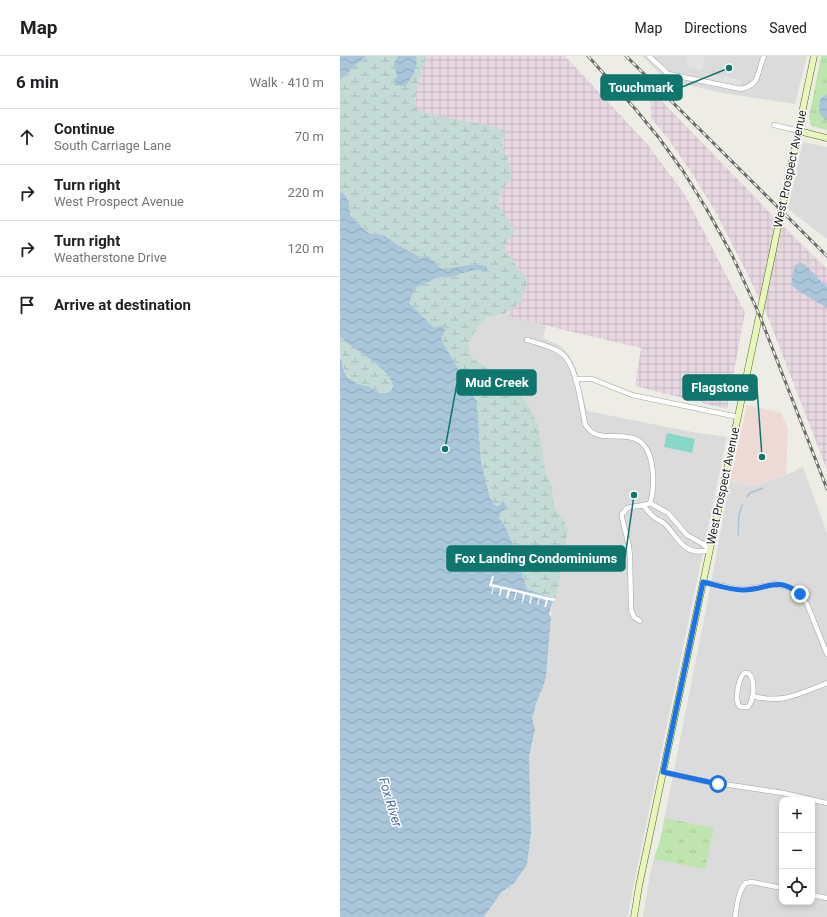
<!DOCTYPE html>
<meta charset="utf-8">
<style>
body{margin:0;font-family:Roboto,sans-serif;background:#f6f6f6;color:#202124}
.controls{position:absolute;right:12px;bottom:12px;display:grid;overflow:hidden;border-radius:8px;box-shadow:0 2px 6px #0003}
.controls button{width:36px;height:36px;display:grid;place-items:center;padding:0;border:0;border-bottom:1px solid #e0e0e0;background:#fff;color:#202124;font:20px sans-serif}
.stop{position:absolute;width:12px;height:12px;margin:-9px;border:3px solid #1a73e8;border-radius:50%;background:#fff}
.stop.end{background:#1a73e8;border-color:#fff;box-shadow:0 1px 4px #0008}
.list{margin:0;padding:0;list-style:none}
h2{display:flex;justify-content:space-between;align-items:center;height:52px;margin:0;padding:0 16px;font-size:17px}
h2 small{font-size:13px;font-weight:400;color:#757577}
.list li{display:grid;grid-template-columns:26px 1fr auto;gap:12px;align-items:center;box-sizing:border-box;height:56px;padding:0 16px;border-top:1px solid #e0e0e0}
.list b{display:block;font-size:15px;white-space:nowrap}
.list p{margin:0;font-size:13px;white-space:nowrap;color:#757577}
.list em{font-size:13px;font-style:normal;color:#757577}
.icon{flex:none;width:22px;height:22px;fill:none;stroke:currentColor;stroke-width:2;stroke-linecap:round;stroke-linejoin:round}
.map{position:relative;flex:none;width:487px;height:861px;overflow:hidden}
header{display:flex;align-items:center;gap:24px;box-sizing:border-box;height:56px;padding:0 20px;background:#fff;border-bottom:1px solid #e0e0e0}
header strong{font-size:19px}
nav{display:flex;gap:22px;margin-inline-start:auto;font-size:14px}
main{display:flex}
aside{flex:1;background:#fff}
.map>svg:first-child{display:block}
.residential{fill:#dcdbdb;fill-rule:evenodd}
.commercial{fill:#eedad5}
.industrial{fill:url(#industrial-grid)}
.grass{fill:url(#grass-tufts)}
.wetland{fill:url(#wetland-marsh)}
.pitch{fill:#88d8c7}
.parking{fill:#e2e2e2}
.water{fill:url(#water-waves)}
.pier{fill:#fff}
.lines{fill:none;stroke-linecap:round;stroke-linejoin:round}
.stream{stroke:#a8c5d9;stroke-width:1.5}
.street-casing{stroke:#a2a2a2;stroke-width:5.5}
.secondary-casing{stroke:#526d0d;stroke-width:7}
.street{stroke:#fff;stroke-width:4.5}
.secondary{stroke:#e8f5bc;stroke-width:6}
.rail-casing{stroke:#6c6c6c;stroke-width:3}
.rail{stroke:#fff;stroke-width:1.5;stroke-dasharray:4.5;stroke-linecap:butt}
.route{stroke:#1a73e8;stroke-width:5}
.labels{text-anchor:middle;stroke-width:3;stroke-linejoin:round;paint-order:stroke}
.street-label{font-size:12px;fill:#1e1e1e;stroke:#fff}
.water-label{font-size:13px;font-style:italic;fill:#516da7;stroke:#fff}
.leader{fill:none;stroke:#0f766e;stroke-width:1.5}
.callout-dot{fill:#0f766e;stroke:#fff;stroke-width:1.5}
.callout{fill:#0f766e;stroke:#0f766e;stroke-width:1.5}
.callout-label{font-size:13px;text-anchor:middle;font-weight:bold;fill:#fff}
</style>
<header>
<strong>Map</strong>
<nav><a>Map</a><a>Directions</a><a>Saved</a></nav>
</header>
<main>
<aside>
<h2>6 min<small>Walk · 410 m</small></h2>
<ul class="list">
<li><svg class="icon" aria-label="ahead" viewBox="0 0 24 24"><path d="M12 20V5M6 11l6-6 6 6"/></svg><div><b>Continue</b><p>South Carriage Lane</p></div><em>70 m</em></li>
<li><svg class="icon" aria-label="right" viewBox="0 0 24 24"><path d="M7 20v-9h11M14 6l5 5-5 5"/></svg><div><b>Turn right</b><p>West Prospect Avenue</p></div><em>220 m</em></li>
<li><svg class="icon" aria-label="right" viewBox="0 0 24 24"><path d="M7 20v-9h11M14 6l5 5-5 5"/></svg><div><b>Turn right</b><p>Weatherstone Drive</p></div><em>120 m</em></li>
<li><svg class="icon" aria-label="arrive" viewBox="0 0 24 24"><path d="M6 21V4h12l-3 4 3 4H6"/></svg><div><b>Arrive at destination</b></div></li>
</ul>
</aside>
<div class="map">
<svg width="487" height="861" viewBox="0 0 487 861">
<defs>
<pattern id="industrial-grid" width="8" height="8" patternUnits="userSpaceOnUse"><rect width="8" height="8" fill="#e7d7e1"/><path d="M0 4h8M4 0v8" fill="none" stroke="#c6b8c1"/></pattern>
<pattern id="grass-tufts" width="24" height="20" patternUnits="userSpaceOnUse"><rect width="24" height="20" fill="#bfe5ae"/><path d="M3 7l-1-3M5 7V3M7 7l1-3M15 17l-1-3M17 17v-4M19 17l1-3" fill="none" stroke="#a4c495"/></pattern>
<pattern id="wetland-marsh" width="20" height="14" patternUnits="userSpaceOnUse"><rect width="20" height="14" fill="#c3dbd4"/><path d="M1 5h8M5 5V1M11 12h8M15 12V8" fill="none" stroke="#a7bcb6"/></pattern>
<pattern id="water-waves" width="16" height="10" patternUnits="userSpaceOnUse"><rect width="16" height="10" fill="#a8c5d9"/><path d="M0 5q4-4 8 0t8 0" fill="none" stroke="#90a9ba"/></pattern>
</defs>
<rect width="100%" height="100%" fill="#eeede5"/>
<path class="residential" d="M 302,0 L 467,0 L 455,48 L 383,37 L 326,24 Z
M 463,86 L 487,91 L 487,183 L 448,153 Z
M 164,258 L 206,270 L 203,282 L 221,290 L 229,299 L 236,312 L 247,355 L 347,375 L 387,381 L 292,837 L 288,861 L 144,861 L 161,837 L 165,835 L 187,809 L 191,777 L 189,698 L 190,697 L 195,679 L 194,666 L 192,660 L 197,641 L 204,629 L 206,621 L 212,550 L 214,542 L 216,542 L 219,529 L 228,473 L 225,470 L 225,467 L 214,450 L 212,429 L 205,414 L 202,400 L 172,337 L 153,316 L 133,303 L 130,296 L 129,286 L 138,271 L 147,261 Z
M 463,411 L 487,477 L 487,861 L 303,861 L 310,818 L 315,798 L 320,784 L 368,543 L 390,425 L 414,430 L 446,419 ZM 442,744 L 472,744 L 472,846 L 442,846 Z"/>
<path class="commercial" d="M 407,349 L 441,357 L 448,372 L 446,419 L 414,430 L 390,425 Z"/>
<path class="industrial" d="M 86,0 L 225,0 L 308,89 L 345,139 L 405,256 L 387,353 L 295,330 L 301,292 L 178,263 L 164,258 L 179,247 L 188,225 L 163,192 L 165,160 L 157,147 L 162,134 L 171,124 L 169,107 L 163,95 L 164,83 L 135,66 L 113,64 L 75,54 L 76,34 Z
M 310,33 L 439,166 L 487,213 L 487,414 L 427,259 L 405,213 L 375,155 L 353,119 L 329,84 L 311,62 Z"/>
<path class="grass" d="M 481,0 L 487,0 L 487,74 L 471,70 L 469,61 Z
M 325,762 L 374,772 L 365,813 L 314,803 L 320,785 Z"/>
<path class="wetland" d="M 26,0 L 86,0 L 76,34 L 75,53 C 87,57 100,61 112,63 C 132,67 150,66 167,77 C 158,94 166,94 169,108 C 171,113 171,119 171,124 L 162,134 L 157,147 L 175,174 L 163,192 L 188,225 L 180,247 L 164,258 L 147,261 L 138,271 L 129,286 L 130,296 L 133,303 L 153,316 L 172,337 L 177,335 L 188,349 L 198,369 L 205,414 L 212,429 L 214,450 L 225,467 L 225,470 L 228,473 L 219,529 L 216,542 L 187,533 L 175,493 L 164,468 L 159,462 L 161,456 L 168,452 L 164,445 L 162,446 L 159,450 L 154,448 L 150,442 L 141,406 L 137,344 L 101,283 L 105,274 L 104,270 L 94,273 L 69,247 L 75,232 L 99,221 C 109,224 120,217 131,215 C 137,213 141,215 147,215 L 147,210 L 136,208 L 102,213 L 88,200 L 82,202 L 58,189 L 44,179 L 28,177 L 10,159 C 10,149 9,141 0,135 L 0,24 Z
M 0,281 L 5,284 L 5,286 L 38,309 L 39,311 L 47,319 L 46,319 L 49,320 L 53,329 L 49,336 C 40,339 36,334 28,331 C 26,330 22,330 19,329 C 0,319 0,301 0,281 Z"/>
<path class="pitch" d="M 327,377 L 355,383 L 352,397 L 324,391 Z"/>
<path class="parking" d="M 348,0 L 365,0 L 362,14 L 346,10 Z
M 366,17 L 401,24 L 399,36 L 364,29 Z"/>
<path class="water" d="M 0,0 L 26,0 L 0,24 Z
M 58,0 L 76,0 C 79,11 72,22 65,30 L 54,29 L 57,20 L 54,7 Z
M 487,38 L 487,64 C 477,59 478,51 481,42 Z
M 0,135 C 9,141 10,149 10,159 L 28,177 L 44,179 L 58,189 L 82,202 L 88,200 L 102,213 L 136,208 L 147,210 L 147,215 C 141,215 137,213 131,215 C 120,217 109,224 99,221 L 75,232 L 69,247 L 94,272 L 104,269 L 105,274 L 101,283 L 137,345 L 141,406 L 150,442 L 154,448 L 157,450 L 160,449 L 163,444 L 168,452 L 161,456 L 159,462 L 164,468 L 175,493 L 187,533 L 214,542 L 209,558 L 211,561 L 206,621 C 204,632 197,641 195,652 C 194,656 194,658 192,660 L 195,674 L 190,697 L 189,698 L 191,777 L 187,809 L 174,827 L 161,837 L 144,861 L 0,861 L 0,300 C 3,308 2,314 8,321 C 11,323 17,328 21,329 C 23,330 25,330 27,330 C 35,333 43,342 51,334 L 53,329 L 49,320 L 46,320 L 47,318 L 39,311 L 38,309 L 4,285 L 5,284 L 0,281 Z
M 460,207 L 464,208 L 487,231 L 487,252 L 457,234 L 452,229 L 452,221 L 455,209 Z"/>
<path class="pier" d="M 152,520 L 154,520 L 152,528 L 216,543 L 213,545 L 208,544 L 206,551 L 204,551 L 206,544 L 200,542 L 198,549 L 197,549 L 199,542 L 192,540 L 191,548 L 189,547 L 191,540 L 185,538 L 183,546 L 182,546 L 183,538 L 177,536 L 175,544 L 174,544 L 176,536 L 170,535 L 168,542 L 166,542 L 168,534 L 162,533 L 160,540 L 159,540 L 160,532 L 154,531 L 152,538 L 151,538 L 153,531 L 149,530 Z"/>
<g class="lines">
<path class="stream" d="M 407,441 L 410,437 L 423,432
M 398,479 L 399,459 L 402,449"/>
<defs>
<path id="street" d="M 309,0 L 328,18 L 401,33 C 421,29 417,15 424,0
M 434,69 L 459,75
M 187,284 C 198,287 210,290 220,296 C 237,307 241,349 245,368 C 260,397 304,358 312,410 C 314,423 314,434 310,447 C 302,451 295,449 287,452 L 282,458 L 282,462 L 289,490 L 290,501 L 291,554 L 294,561 L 300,565
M 235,323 L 252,323 L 292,339 L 398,361
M 310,447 L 328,457 L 347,479 L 363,488 L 370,494
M 304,450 C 307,454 311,459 315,462 C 318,464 322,465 325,468 C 340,484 344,501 370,494
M 363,526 L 397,533 L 409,533 L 435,528 L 451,532 L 460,538 L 467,548 L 487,598
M 404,617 L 408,617 L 411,620 C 415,629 414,643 408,651 L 403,651 L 399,650 C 395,643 398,623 404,617 Z
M 412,640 C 443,648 459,638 487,627
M 323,716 L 363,725 L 443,737 L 487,747
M 472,839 L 487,842
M 395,861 C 397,851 398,834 406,827 L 412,826 L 442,832"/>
<path id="secondary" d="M 459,75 L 487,82
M 294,861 L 299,830 L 474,0"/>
</defs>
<use href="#street" class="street-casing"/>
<use href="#secondary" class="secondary-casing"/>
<use href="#street" class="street"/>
<use href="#secondary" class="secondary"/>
<defs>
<path id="rail" d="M 248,0 L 297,55 L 319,82 L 343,115 L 366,152 L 392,199 L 419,258 L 487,433
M 286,0 L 487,200"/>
</defs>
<use href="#rail" class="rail-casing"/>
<use href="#rail" class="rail"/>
</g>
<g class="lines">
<path class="route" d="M 378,728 L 323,716 L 363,526 C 376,529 390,534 403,534 C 428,534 436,519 460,538"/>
</g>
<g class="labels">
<g class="street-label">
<text transform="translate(450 113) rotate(-78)" y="4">West Prospect Avenue</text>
<text transform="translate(383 430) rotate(-78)" y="4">West Prospect Avenue</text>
</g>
<g class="water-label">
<text transform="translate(51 746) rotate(73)" y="5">Fox River</text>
</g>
</g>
<path class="leader" d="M389 12L342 31M105 393L117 327M422 401L417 332M294 439L285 502"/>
<g class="callout-dot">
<circle cx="389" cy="12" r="4"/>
<circle cx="105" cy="393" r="4"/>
<circle cx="422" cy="401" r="4"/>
<circle cx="294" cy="439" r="4"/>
</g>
<g class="callout">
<rect x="261" y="19" width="81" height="25" rx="4"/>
<rect x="117" y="314" width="79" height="25" rx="4"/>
<rect x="343" y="319" width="74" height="25" rx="4"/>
<rect x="107" y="490" width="178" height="25" rx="4"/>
</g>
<g class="callout-label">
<text x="301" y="36">Touchmark</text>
<text x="157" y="331">Mud Creek</text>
<text x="380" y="336">Flagstone</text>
<text x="196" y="507">Fox Landing Condominiums</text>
</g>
</svg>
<div class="controls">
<button>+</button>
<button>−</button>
<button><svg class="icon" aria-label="locate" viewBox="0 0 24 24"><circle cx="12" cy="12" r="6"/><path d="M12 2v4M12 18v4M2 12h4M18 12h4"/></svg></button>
</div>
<div class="stop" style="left:378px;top:728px"></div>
<div class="stop end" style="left:460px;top:538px"></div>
</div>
</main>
